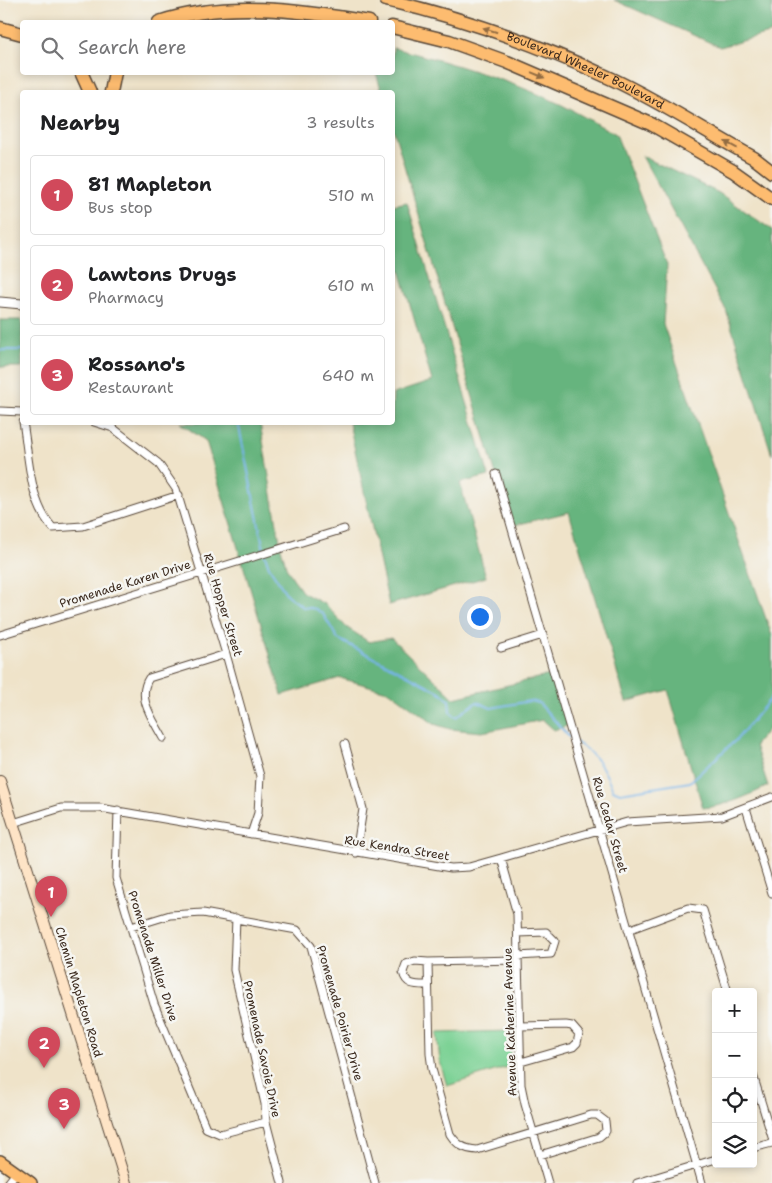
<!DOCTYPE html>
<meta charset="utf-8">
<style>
body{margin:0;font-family:"Shantell Sans",sans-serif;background:#f6f6f6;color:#202124}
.controls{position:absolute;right:15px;bottom:15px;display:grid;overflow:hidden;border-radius:5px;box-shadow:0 2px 8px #0003}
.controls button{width:45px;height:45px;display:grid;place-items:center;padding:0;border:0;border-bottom:1px solid #e0e0e0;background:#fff;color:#202124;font:25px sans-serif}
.you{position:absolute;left:479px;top:616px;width:18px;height:18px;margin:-12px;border:4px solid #fff;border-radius:50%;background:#1a73e8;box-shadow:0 0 0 8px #1a73e833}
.badge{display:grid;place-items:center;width:32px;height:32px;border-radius:50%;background:#d1495b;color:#fff;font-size:16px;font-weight:700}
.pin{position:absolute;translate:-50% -41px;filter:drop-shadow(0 1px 2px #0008)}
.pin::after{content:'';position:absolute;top:26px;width:18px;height:15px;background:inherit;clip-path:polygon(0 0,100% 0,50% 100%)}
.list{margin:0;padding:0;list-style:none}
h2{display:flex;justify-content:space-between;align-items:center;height:65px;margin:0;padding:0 20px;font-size:21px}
h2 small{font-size:16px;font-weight:400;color:#757577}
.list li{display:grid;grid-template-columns:32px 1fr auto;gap:15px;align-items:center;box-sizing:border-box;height:80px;margin:0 10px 10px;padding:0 10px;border:1px solid #e0e0e0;border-radius:5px}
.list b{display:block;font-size:19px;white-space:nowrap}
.list p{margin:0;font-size:16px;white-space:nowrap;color:#757577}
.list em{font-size:16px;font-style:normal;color:#757577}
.icon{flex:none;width:28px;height:28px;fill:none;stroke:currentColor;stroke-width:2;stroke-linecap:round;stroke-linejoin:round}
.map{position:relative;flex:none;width:772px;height:1183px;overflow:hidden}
.search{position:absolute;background:#fff;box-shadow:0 2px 8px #0003;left:20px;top:20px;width:375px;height:55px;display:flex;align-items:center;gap:12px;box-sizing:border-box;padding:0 18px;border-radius:5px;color:#757577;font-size:19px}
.panel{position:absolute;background:#fff;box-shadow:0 2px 8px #0003;left:20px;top:90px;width:375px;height:335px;border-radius:5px}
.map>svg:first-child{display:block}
.green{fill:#7dd295;stroke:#5c7e5a}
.forest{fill:#66b47e;stroke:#506f4e}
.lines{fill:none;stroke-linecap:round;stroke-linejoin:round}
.stream{stroke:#77b4e9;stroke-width:2}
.minor-casing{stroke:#564638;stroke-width:9}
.tertiary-casing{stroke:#564638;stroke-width:11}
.secondary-casing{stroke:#564638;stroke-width:12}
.primary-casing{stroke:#564638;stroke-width:14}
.motorway-casing{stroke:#564638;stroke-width:15}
.minor{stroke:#fff;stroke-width:7}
.tertiary{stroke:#fff;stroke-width:9}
.secondary{stroke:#fee4c6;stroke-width:10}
.primary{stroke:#fdbc70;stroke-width:11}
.motorway{stroke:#fdbc70;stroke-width:12}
.oneway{fill:#926c43}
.labels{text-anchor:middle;stroke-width:5;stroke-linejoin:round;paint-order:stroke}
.street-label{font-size:12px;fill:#3b2a1e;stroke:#f6f6f2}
</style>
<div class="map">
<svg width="772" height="1183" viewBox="0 0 772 1183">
<rect width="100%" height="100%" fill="#f6f6f2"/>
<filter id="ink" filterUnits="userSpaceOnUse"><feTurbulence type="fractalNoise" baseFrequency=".02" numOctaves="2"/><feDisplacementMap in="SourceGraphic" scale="10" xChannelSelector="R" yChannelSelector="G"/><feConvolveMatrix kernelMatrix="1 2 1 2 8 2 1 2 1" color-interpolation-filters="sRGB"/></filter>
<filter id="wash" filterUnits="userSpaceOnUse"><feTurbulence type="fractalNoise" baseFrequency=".0096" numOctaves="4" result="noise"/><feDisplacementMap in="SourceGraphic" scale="20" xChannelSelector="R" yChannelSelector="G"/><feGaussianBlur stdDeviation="1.12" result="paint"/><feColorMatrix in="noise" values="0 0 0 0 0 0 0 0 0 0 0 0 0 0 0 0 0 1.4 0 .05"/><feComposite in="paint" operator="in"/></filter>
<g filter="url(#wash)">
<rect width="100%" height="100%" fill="#efe3c9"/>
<path class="green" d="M 511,1031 L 510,1066 L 447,1086 L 440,1062 L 437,1033 Z"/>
<path class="forest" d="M 614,0 L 772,0 L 772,33 L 720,47 Z
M 393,48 C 446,61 513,81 562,105 C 580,114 598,125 616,134 L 667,265 L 663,324 L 772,636 L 772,725 L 755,745 L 768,786 C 748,796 726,806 703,808 L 668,690 L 626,702 L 569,512 L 511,526 L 393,128 L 392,92 L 382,92 L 376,73 L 392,72 Z
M 642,156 L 719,193 L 772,230 L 772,455 L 726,310 Z
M 407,202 L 489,476 L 460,483 L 486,577 L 389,605 L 349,423 L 392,422 L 393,394 L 432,381 L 393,246 L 393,205 Z
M 0,320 L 22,320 L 22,367 L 0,367 Z
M 180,423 L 260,423 L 281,548 L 287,569 L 302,592 L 326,605 L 346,627 L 369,642 L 391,638 L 454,698 L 554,674 L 569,725 L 554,730 L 543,720 L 482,732 L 450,729 L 434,724 L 391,692 L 340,678 L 282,695 L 206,441 Z"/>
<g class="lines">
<path class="stream" d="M 0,350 L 22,350
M 238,422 L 264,550
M 265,555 L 269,567 L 287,595 L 303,607 L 316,609 L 323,614 L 338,639 L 440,692 L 449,700 L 450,712 L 456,717 L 477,702 L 491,708 L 530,701 L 539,703 L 570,738
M 576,742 C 597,756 603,766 613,790 L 620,793 L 690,782 L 737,739 L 772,697"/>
</g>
</g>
<g filter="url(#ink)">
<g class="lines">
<defs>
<path id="minor" d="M 0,411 L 22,412
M 23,422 C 29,456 29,503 53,528 L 83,526 L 179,495
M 94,422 L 113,428 L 158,463 L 176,489 L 226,654 L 260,776 L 258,813 L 251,834
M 496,474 L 702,1183
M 0,635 L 344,529
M 501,648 L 543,635
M 163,738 C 153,719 136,698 149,678 L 226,654
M 345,744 L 363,809 L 356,853
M 746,808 L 772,893
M 118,810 L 116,878 L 154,1004 L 206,1128 L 220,1134 L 266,1122
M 13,823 L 61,808 L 100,808 L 451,868 L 469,867 L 501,858 L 627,822 L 722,816 L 772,797
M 501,858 L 517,914 L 521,1085 L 525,1104 L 548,1183
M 236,918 L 234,970 L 265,1104 L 266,1122 L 282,1183
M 131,927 L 170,915 L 203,913 L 297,930 L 311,946 L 375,1183
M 628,930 L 688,908 L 703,910 L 728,992
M 518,933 L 546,932 L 555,941 L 551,954 L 518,956
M 518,960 L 428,962 L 430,1054 L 432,1069 L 450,1134 C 457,1145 464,1149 477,1150 L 591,1115 L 597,1115 L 605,1121 L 606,1131 L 599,1137 L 540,1155
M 428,962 L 415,961 L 406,964 L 403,972 C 406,986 416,985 428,985
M 520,1026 L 566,1025 L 572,1026 L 579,1034 L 577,1043 L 573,1047 L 521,1062
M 753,1075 L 772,1137
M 753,1148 L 772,1143
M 8,1183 L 16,1173
M 637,1183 L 716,1159"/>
<path id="tertiary" d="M 0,302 L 22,304"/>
<path id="secondary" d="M 0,781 L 126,1183"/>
<path id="primary" d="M 0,1161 L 31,1183"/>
<g id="motorway">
<path id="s1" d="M 386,0 C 463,18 540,45 612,79 C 661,102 707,132 754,158 L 772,172"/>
<path d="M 159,22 C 225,0 299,10 369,22"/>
<path d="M 392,27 L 449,41 L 507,62 L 651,124 L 733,171 L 772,199"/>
<path d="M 0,28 L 22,34"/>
<path d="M 81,72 L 90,92"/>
<path d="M 111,92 L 115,72"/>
</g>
</defs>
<use href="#minor" class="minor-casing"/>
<use href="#tertiary" class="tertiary-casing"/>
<use href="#secondary" class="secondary-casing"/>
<use href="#primary" class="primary-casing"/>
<use href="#motorway" class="motorway-casing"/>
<use href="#minor" class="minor"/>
<use href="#tertiary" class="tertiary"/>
<use href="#secondary" class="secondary"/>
<use href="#primary" class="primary"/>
<use href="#motorway" class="motorway"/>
</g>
<defs><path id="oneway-solid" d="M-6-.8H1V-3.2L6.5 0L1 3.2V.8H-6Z" transform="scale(1.25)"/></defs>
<g class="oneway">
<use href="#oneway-solid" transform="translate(490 30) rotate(-162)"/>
<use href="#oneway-solid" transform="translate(538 75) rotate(23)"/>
<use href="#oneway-solid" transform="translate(731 145) rotate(-151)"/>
</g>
</g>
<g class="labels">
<g class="street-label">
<text dy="4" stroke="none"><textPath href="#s1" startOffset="212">Boulevard Wheeler Boulevard</textPath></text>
<text transform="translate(125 584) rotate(-17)" y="4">Promenade Karen Drive</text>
<text transform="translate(223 605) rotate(73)" y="4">Rue Hopper Street</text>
<text transform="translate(610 825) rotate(74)" y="4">Rue Cedar Street</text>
<text transform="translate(397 848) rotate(9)" y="4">Rue Kendra Street</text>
<text transform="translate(153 956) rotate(72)" y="4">Promenade Miller Drive</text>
<text transform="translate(79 992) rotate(73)" y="4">Chemin Mapleton Road</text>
<text transform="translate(340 1013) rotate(74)" y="4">Promenade Poirier Drive</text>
<text transform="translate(510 1022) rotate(-92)" y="4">Avenue Katherine Avenue</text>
<text transform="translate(262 1049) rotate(78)" y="4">Promenade Savoie Drive</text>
</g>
</g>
</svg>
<div class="controls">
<button>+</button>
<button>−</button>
<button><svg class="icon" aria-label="locate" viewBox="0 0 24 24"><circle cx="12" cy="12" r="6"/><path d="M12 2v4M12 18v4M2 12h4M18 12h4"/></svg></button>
<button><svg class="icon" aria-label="layers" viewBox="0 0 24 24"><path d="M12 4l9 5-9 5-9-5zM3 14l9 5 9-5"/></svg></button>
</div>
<div class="you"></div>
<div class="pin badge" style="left:51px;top:917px">1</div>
<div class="pin badge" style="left:44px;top:1068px">2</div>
<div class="pin badge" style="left:64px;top:1129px">3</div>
<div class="search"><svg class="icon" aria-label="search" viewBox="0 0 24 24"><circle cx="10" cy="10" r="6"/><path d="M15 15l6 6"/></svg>Search here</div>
<section class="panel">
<h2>Nearby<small>3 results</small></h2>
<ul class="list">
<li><span class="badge">1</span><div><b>81 Mapleton</b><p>Bus stop</p></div><em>510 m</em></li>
<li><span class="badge">2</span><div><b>Lawtons Drugs</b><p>Pharmacy</p></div><em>610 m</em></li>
<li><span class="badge">3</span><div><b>Rossano's</b><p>Restaurant</p></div><em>640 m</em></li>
</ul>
</section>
</div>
